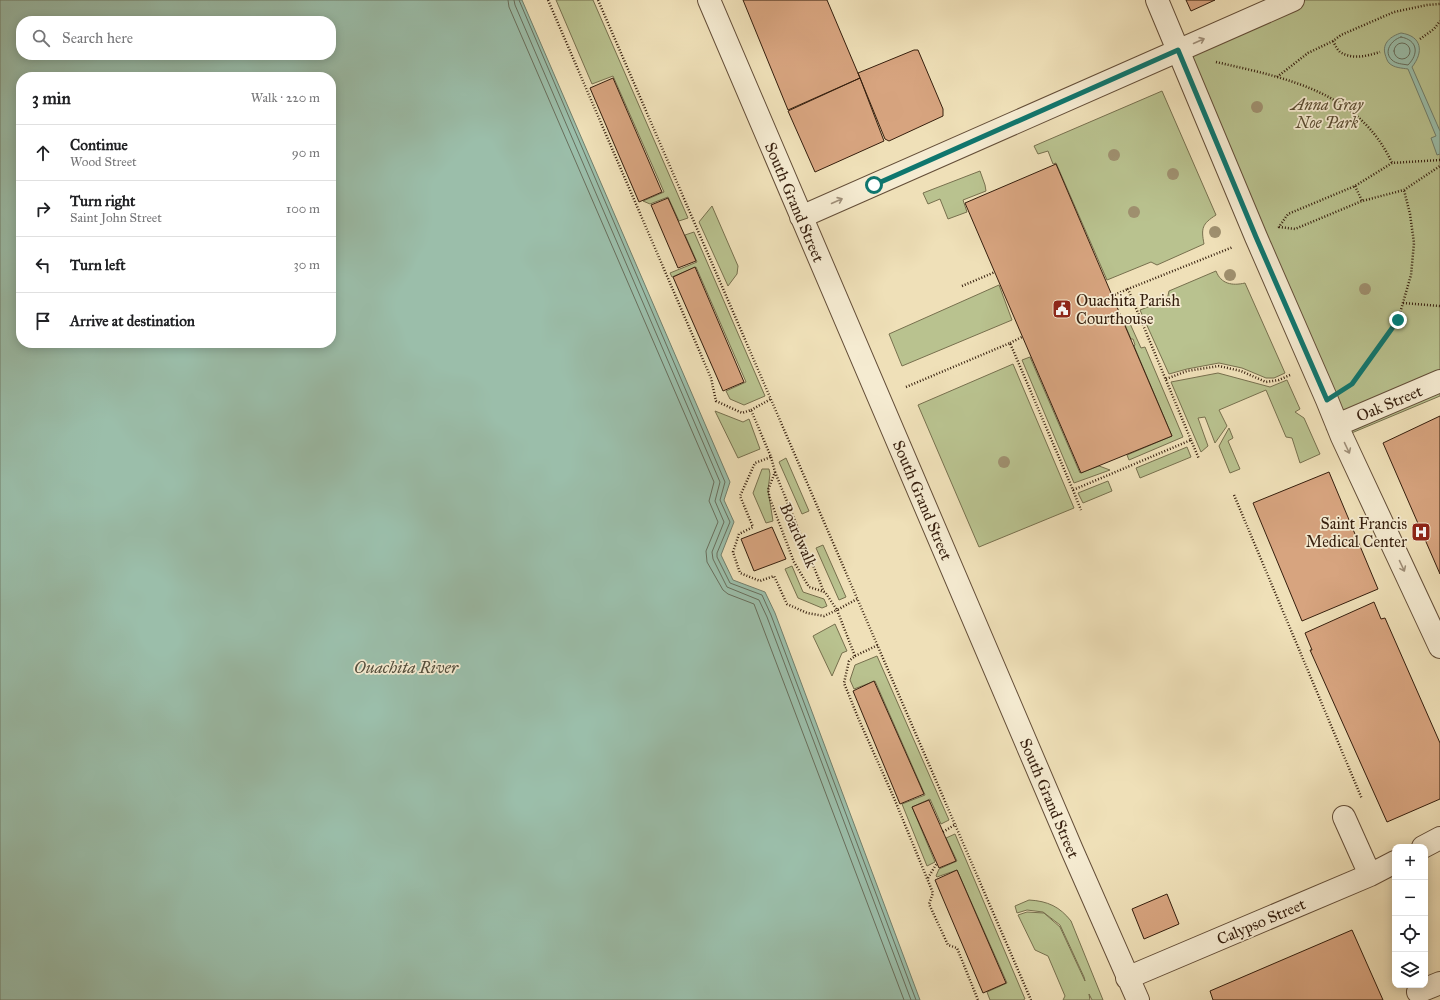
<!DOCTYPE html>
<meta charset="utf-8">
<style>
body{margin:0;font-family:"IM FELL Great Primer",serif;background:#f6f6f6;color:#202124}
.controls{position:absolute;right:12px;bottom:12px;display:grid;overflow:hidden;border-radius:8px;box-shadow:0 2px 10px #0003}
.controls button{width:36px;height:36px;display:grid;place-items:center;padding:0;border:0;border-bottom:1px solid #e0e0e0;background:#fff;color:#202124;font:20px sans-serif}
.stop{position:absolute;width:12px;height:12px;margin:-9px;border:3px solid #0f766e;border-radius:50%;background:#fff}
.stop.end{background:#0f766e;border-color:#fff;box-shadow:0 1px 4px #0008}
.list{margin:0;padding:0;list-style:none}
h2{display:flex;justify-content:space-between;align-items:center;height:52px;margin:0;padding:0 16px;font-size:17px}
h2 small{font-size:13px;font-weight:400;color:#757577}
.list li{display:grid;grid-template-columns:26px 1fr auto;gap:12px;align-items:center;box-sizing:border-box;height:56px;padding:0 16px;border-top:1px solid #e0e0e0}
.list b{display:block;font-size:15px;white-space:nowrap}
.list p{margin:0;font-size:13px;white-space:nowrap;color:#757577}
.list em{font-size:13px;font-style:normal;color:#757577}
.icon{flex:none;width:22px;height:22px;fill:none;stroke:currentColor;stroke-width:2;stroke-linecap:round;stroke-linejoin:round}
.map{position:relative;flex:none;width:1440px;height:1000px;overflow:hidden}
.search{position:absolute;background:#fff;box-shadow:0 2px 10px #0003;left:16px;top:16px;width:320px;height:44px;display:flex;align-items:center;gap:10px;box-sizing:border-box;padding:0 14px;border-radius:16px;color:#757577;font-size:15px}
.panel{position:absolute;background:#fff;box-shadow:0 2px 10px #0003;left:16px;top:72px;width:320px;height:276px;border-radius:16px}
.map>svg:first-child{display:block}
.green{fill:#b9c28f;stroke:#77704e}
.water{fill:#9bbeaa;stroke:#727e6b;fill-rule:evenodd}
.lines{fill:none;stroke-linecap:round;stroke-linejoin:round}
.shore{stroke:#686e5c;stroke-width:1}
.building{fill:#d7a47f;stroke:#351e0d}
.minor-casing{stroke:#644e38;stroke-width:24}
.path{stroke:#351e0d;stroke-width:2.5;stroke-dasharray:1 2;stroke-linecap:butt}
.minor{stroke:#f5ebd1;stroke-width:22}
.tree{fill:#9f906f}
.oneway{stroke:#9f8f79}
.route{stroke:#0f766e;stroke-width:5}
.labels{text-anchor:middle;stroke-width:3.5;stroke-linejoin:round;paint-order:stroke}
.park-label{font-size:16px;font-style:italic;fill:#5d4f34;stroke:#f5ebd1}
.street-label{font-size:16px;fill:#351e0d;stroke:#f5ebd1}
.poi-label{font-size:16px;fill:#351e0d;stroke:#f5ebd1;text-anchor:start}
.water-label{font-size:17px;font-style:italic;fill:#544e3c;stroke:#f5ebd1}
</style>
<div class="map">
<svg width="1440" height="1000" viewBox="0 0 1440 1000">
<rect width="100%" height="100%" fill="#efe0b8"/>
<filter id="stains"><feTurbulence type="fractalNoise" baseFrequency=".005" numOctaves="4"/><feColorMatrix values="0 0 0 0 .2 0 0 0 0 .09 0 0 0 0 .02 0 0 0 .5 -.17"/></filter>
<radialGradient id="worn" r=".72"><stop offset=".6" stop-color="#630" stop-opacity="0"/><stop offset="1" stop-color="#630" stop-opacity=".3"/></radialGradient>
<path class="green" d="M 556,0 L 593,0 L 688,218 L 679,221 L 668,197 L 650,204 L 643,201 L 664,192 L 613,76 L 592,84 Z
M 1293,0 L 1440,0 L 1440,396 L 1342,437 L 1178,50 Z
M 1162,91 L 1216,215 C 1202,224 1201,228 1204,244 L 1157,265 L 1151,262 L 1107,280 L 1056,163 L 1053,164 L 1048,151 L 1038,154 L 1034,146 Z
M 980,171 L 985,185 L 986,191 L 963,200 L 967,212 L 948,219 L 940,199 L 928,204 L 923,193 Z
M 712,206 L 738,266 L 737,274 L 728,286 L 699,222 Z
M 694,232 L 765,396 L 744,405 L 730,399 L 726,391 L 746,382 L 696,267 L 672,277 L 670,273 L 697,262 L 685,235 Z
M 1216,271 C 1221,284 1232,286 1245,283 L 1285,373 L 1274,378 L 1266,378 L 1242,368 L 1219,363 L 1187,369 L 1169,374 L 1140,310 L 1167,300 L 1169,291 Z
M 999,285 L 1012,320 L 902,366 L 889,334 Z
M 1127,317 L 1141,348 L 1145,347 L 1183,437 L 1129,460 L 1127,455 L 1172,436 L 1134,346 L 1135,345 L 1133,339 L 1131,339 L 1122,318 Z
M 1030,357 L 1080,473 L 1099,466 L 1110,470 L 1074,483 L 1022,360 Z
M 1013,364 L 1074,508 L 979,547 L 918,405 Z
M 1218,373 L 1270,387 L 1287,380 L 1300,409 L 1295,412 L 1304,418 L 1320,454 L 1300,463 L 1292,438 L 1286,437 L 1266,390 L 1219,410 L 1227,426 L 1215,443 L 1205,417 L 1198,418 L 1208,446 L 1201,452 L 1171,382 Z
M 715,411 L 743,422 L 749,419 L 760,449 L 738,458 Z
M 1229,428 L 1233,438 L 1228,441 L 1240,469 L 1230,473 L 1219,446 Z
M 1187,447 L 1191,457 L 1140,478 L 1136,468 Z
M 786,458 L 809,511 L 802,514 L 779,462 Z
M 762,469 L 769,469 L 770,474 L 768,490 L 773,521 L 766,523 L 753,493 Z
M 1108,481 L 1112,491 L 1083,503 L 1078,493 Z
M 823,545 L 846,597 L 839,600 L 816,548 Z
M 792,566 L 803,592 L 824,599 L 827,606 L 822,608 L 798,598 L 785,569 Z
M 835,624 L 847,651 L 842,653 L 832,676 L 813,636 Z
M 877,656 L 949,820 L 941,824 L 930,799 L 912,807 L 935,862 L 927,866 L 902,804 L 925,795 L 875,681 L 854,689 L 850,680 L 855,665 Z
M 955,834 L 1025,999 L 1023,1000 L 990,1000 L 987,992 L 1007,983 L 957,870 L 937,877 L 936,876 L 939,869 L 957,861 L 946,838 Z
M 1029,900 C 1048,901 1060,907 1071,921 L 1103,1000 L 1092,1000 L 1089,994 L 1090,1000 L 1063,1000 L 1065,996 L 1048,956 L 1035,950 L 1018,915 L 1027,912 L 1044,913 L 1060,927 L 1085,981 L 1084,977 L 1060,925 L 1043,912 L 1027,910 L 1017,913 L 1015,906 Z"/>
<path class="water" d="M 0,0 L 522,0 L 730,482 L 724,500 L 734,522 L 721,555 L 733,580 L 765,592 L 775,613 L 920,1000 L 0,1000 ZM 21,21 L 331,21 L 331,55 L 21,55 ZM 21,77 L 331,77 L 331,343 L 21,343 Z
M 1401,33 C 1422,36 1424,52 1412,67 L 1440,131 L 1440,154 L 1437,155 L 1431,138 L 1436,136 L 1408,69 C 1402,68 1394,68 1389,63 C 1387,61 1386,57 1385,54 C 1382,43 1391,36 1401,33 Z"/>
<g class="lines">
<path class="shore" d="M 508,0 L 509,7 L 714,482 L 709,501 L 718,522 L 706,551 L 707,562 L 723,590 L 728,594 L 754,604 L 904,1000
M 514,0 L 515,5 L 720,482 L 715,501 L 724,522 L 712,552 L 713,559 L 727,587 L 759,600 L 767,617 L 911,1000
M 519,0 L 725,482 L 720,500 L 730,522 L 717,553 L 717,557 L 730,583 L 762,595 L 771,615 L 916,1000
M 1401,37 C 1418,40 1419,54 1408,65 C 1403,64 1396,64 1392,60 C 1383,52 1391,40 1401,37 Z
M1394 51a8 8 0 1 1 16 0a8 8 0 1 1-16 0Z"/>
</g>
<path class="building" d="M 743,0 L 827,0 L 860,78 L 788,110 Z
M 1186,0 L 1215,0 L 1191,11 Z
M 914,50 L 918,50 L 943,109 L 943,116 L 889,141 L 885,139 L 858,73 Z
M 613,78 L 662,192 L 639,202 L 590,88 Z
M 860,78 L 884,141 L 815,172 L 788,111 Z
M 1056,164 L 1172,436 L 1081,473 L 965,203 Z
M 668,198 L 696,261 L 678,268 L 651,205 Z
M 695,267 L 744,382 L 723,391 L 673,277 Z
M 1440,416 L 1440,574 L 1383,443 Z
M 1329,472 L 1378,589 L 1302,621 L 1253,503 Z
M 772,527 L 786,559 L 754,571 L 741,539 Z
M 1374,602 L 1381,619 L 1385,618 L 1440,743 L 1440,799 L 1387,822 L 1310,650 L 1312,650 L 1305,633 Z
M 874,681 L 924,794 L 900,804 L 853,691 Z
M 929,800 L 956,861 L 939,868 L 912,807 Z
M 957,870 L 1006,983 L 983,993 L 935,880 Z
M 1167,894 L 1179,924 L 1144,939 L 1132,909 Z
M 1352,930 L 1383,1000 L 1213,1000 L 1210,991 Z"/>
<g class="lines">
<defs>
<path id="minor" d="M 709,0 L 1072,850 L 1138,1000
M 1157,0 L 1256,237 L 1327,400 L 1342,437 L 1440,647
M 801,217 L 1293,0
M 1337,425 L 1440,381
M 1344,817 L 1370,875
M 1423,847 L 1440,838
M 1127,978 L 1370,875 L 1395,862
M 1418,992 L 1440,983"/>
</defs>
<use href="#minor" class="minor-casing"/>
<path class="path" d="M 548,0 L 711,378 L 716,401 L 742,413 L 751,410 L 771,457 L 755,463 L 740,496 L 753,527 L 739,534 L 733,552 L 740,573 L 760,581 L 774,576 L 787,604 L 807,613 L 824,616 L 837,610 L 855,656 L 849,661 L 844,683 L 859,720 L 894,798 L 933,893 L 929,904 L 948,945 L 957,948 L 978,1000
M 598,0 L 1031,1000
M 1420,39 L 1434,29 L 1440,21
M 1333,41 C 1335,45 1337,49 1340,52 C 1353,60 1367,56 1380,52
M 1216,62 C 1285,78 1359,91 1392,163
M 1277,77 L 1308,53 L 1333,41 L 1341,35 L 1394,12 L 1427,5 L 1440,4
M 1440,160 L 1392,163 L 1355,186 L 1288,214 L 1279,227 L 1295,229 L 1362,201 L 1404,190 L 1440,166
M 1355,186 L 1362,201
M 962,286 L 995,272
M 1112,296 L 1128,289
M 1403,303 L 1440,306
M 1010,343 L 1022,337
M 1166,379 L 1187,371 L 1219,366 L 1241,371 L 1266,382 L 1279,380 L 1290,375
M 906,387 L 1010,343 L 1073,490 L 1191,440 L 1128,289 L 1233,247
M 1347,387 L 1352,384 L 1398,320 L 1411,275 L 1414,243 L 1410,214 L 1404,190
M 751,410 L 771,399
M 1191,440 L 1199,459
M 771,457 L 775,472 L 768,490 L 770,499 L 794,562 L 809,587 L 825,592 L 837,610 L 857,599
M 775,472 L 824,592
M 1073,490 L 1081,510
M 1234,495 L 1362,799
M 855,656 L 878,645
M 943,832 L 956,824
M 928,878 L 937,863"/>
<use href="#minor" class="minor"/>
</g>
<g class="tree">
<circle cx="1257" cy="107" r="6"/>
<circle cx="1114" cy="155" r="6"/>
<circle cx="1173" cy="174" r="6"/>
<circle cx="1134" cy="212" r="6"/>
<circle cx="1215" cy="232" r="6"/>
<circle cx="1230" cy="275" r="6"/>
<circle cx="1365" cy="289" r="6"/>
<circle cx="1004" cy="462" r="6"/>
</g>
<defs><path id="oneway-shaft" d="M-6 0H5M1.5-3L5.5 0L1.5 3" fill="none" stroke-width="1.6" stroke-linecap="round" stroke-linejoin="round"/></defs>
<g class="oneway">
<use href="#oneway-shaft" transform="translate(1199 41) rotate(-24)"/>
<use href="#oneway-shaft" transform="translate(837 201) rotate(-24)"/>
<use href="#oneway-shaft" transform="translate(1347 448) rotate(65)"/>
<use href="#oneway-shaft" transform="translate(1402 566) rotate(65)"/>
</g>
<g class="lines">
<path class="route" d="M 874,185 L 1178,50 L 1256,237 L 1327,400 L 1352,384 L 1398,320"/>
</g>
<defs>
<symbol id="civic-square" viewBox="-11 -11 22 22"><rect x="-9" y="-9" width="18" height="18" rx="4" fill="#8f2418" stroke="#f5ebd1"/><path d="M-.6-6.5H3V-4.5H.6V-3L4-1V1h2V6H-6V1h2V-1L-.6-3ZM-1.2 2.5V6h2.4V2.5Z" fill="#fff"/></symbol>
<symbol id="hospital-square" viewBox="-11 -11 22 22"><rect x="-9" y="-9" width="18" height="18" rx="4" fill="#8f2418" stroke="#f5ebd1"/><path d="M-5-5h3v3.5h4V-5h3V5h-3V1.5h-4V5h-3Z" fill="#fff"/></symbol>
</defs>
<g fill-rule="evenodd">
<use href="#civic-square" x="1051" y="298" width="22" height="22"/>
<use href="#hospital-square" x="1410" y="521" width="22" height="22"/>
</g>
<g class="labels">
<g class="park-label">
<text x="1327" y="110">Anna Gray<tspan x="1327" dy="18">Noe Park</tspan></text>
</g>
<g class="street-label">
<text transform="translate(795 202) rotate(67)" y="6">South Grand Street</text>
<text transform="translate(1389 403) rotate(-23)" y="6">Oak Street</text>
<text transform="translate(923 500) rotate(67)" y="6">South Grand Street</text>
<text transform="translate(799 535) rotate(66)" y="6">Boardwalk</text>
<text transform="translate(1050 798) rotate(67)" y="6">South Grand Street</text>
<text transform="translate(1261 921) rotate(-23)" y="6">Calypso Street</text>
</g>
<g class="poi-label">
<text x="1076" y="306">Ouachita Parish<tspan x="1076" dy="18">Courthouse</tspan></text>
<text x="1407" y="529" text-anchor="end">Saint Francis<tspan x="1407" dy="18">Medical Center</tspan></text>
</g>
<g class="water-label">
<text x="406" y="673">Ouachita River</text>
</g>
</g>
<rect width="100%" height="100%" filter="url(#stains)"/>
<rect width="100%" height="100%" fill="url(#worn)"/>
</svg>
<div class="controls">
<button>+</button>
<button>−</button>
<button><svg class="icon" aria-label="locate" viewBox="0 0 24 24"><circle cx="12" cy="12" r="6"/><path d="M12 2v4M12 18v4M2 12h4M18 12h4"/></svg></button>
<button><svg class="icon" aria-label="layers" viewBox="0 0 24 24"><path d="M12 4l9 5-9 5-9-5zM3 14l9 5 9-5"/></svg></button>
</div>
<div class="stop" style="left:874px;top:185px"></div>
<div class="stop end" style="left:1398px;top:320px"></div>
<div class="search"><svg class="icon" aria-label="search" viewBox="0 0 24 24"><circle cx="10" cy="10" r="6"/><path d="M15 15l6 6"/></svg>Search here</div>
<section class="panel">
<h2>3 min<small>Walk · 220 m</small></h2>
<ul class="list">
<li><svg class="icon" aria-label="ahead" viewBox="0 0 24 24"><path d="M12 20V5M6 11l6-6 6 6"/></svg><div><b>Continue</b><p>Wood Street</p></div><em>90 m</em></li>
<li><svg class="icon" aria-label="right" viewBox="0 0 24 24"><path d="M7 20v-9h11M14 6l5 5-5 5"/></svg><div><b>Turn right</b><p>Saint John Street</p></div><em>100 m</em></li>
<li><svg class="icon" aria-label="left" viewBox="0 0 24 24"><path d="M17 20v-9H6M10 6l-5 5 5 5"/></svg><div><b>Turn left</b></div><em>30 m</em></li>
<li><svg class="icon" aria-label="arrive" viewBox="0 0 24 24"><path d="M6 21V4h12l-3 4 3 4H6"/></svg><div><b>Arrive at destination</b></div></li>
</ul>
</section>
</div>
